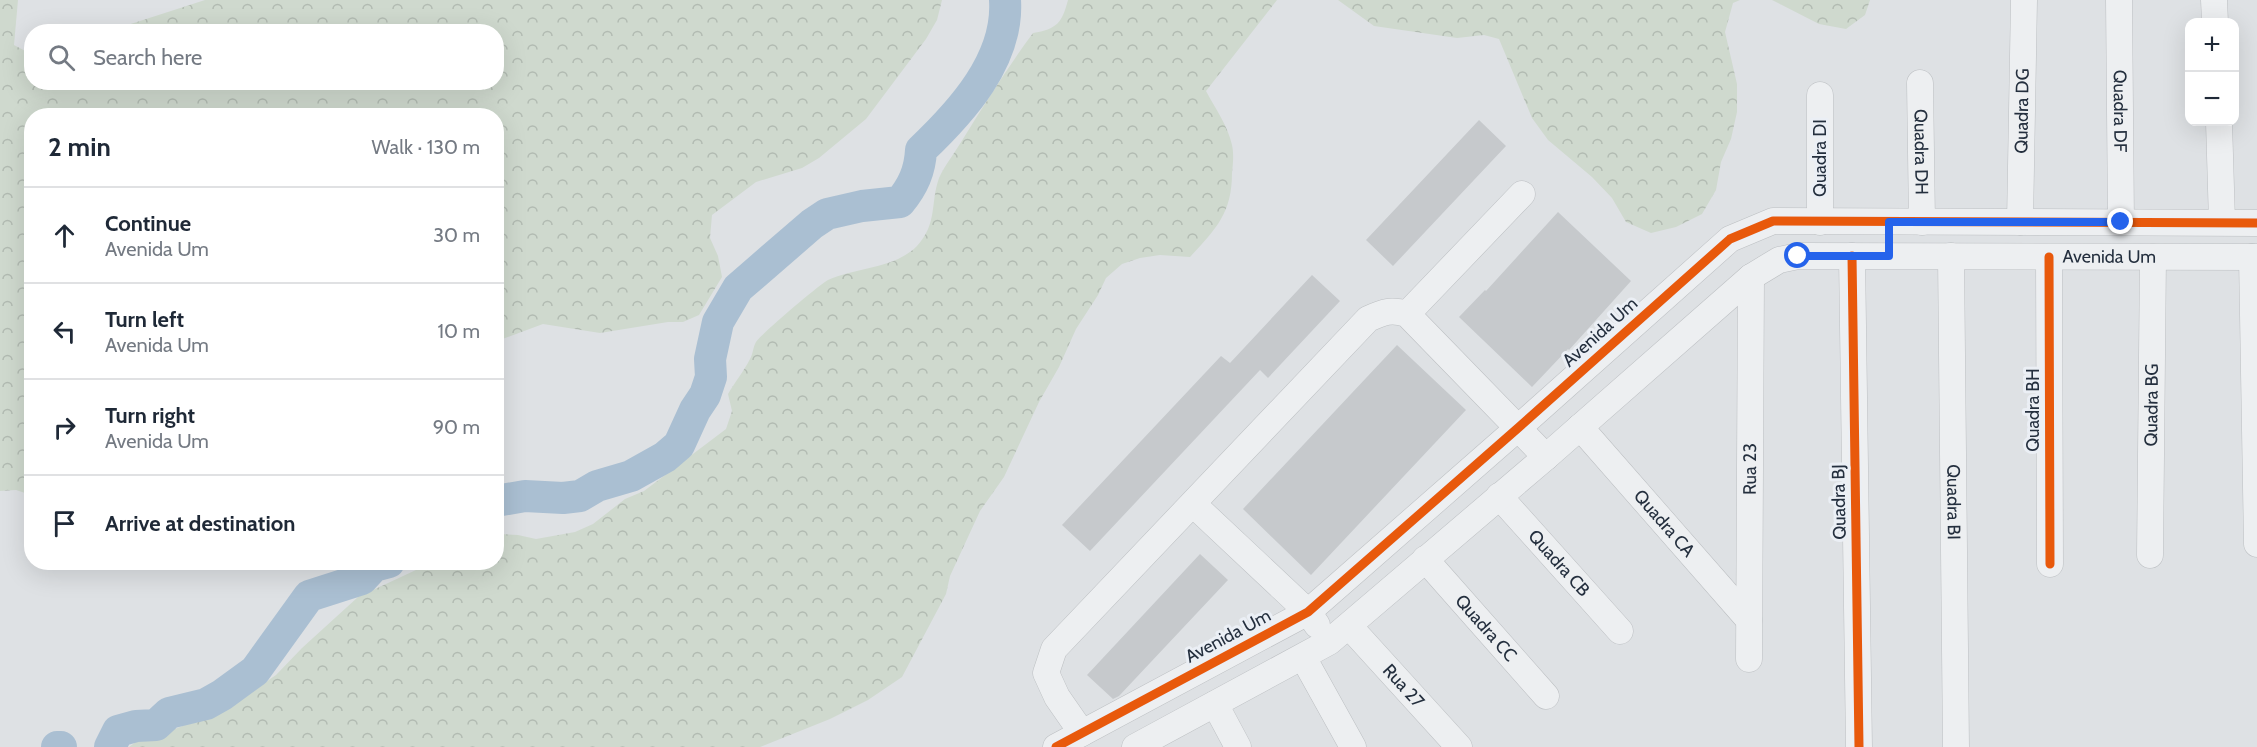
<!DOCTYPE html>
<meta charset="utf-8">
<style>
body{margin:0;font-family:Cabin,sans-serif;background:#f6f6f7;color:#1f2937}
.controls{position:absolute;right:18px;top:18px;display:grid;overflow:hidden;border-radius:12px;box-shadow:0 6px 24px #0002}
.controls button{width:54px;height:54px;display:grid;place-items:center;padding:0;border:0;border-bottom:2px solid #e0e1e3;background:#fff;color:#1f2937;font:30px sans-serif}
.stop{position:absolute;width:18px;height:18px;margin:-14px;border:4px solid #2563eb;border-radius:50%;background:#fff}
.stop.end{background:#2563eb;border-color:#fff;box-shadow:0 2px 6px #0008}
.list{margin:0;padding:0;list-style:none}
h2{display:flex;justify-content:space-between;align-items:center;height:78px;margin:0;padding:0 24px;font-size:26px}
h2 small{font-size:20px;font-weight:400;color:#747a83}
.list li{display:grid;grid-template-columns:39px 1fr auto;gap:18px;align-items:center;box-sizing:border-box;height:96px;padding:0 24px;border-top:2px solid #e0e1e3}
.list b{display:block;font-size:22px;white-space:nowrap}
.list p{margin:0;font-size:20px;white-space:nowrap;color:#747a83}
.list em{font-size:20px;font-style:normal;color:#747a83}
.icon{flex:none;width:33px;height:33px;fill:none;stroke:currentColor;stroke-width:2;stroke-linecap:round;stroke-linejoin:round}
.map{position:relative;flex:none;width:2257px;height:747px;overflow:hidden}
.search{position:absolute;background:#fff;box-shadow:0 6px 24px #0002;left:24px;top:24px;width:480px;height:66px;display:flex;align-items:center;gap:15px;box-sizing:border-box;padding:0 21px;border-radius:24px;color:#747a83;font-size:22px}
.panel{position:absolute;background:#fff;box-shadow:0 6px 24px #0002;left:24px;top:108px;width:480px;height:462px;border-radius:24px}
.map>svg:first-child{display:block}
.forest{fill:url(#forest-crowns)}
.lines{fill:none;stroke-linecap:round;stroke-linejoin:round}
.river{stroke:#aabfd2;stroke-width:32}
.building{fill:#c6c9cc}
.minor-casing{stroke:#bcbfc2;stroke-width:27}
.minor{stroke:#edeff1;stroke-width:26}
.cycleway-casing{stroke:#ebeff5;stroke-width:13}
.cycleway{stroke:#e8590c;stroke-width:9}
.route{stroke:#2563eb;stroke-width:8}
.labels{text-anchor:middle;stroke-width:6;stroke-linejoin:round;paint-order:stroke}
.street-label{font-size:18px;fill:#242f3e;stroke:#ebeff5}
</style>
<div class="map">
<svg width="2257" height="747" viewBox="0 0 2257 747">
<defs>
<pattern id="forest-crowns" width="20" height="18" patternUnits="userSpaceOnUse" patternTransform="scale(1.5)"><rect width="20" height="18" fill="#cfd9ce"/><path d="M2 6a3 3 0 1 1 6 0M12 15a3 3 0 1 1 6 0" fill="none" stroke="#b2bbb2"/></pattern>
</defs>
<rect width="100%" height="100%" fill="#dee1e4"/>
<path class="forest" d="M 0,0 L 18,0 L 14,45 L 31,54 L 32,82 L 496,82 L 496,32 L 109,31 L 205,0 L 942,0 L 937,20 L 926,39 L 866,119 L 819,158 L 802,168 L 756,182 L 712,215 L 710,238 L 718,256 L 722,277 L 699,315 L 683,322 L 668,322 L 600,333 L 543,324 L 497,341 L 496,116 L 32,116 L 31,495 L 16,490 L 0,491 Z
M 1068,0 L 1277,0 L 1206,91 C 1215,108 1228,126 1232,145 C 1234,154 1233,164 1232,173 C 1232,213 1216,229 1190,257 L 1160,255 L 1140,258 L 1122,264 L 1106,278 L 1098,295 L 1076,329 L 1059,367 L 1039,402 L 1004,477 L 980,511 L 950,576 L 946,594 L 902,677 L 868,700 L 830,719 L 760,747 L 129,747 L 137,741 L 175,729 L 230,707 L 276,675 L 302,648 L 358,597 L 431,563 L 496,562 L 497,534 L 518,535 L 536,539 L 575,532 L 593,524 L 625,499 L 644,491 L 726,429 L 732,411 L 728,394 C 735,382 744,371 750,359 C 753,354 753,347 756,342 C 760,335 820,284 828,280 C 857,267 894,269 917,246 C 938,223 930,203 939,178 C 945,165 956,151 963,139 C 985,103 1008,67 1033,33 C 1057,29 1062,23 1068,0 Z
M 1338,0 L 1740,0 L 1733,3 L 1725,32 L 1737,84 L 1737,112 L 1731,139 L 1721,162 L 1716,190 L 1702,214 L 1676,227 L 1651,233 L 1626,222 L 1612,198 L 1592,177 L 1548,140 L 1532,118 L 1499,39 L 1484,35 L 1457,38 L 1374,26 Z
M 1772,0 L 1870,0 L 1865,15 L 1846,29 L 1819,24 Z"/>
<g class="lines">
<path class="river" d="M 496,501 L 525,496 L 563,498 L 580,496 L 597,486 L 631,476 L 665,457 L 679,445 L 695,410 L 705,395 L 711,377 L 710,359 L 718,322 L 738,288 L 812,224 L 827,214 L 862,206 L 900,202 C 913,186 920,171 921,150 C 961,112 1009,60 1005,0
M 57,747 L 61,747
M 110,747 L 118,731 L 136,726 L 156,725 L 169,713 L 206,704 L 222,695 L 255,671 L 309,596 L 362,579 L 374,566 L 389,562"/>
</g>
<path class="building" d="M 1479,120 L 1506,146 L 1393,266 L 1366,240 Z
M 1558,212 L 1631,281 L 1569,350 L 1568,349 L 1532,387 L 1459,317 L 1485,290 L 1486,291 Z
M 1312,275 L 1340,301 L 1268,378 L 1260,370 L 1090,551 L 1062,525 L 1221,356 L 1230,363 Z
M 1397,345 L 1466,410 L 1311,575 L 1243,509 Z
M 1200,554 L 1228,580 L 1119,696 L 1113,699 L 1087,675 Z"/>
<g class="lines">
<defs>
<g id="minor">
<path id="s1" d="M 2119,0 L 2121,222"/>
<path d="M 2214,0 L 2215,22"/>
<path id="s2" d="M 1920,83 L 1922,222"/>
<path d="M 2219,122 L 2222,222"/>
<path d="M 1820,222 L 1820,95"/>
<path id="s3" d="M 2020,222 L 2024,0"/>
<path d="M 1852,256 L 1859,747"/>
<path id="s4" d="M 1951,256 L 1956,747"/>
<path d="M 2049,257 L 2050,564"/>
<path d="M 2252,257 L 2257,544"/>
<path d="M 1407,314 L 1522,194"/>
<path id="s5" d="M 1580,427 L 1749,620"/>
<path id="s6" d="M 1499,496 L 1620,631"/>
<path d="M 1193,504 L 1308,612 L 1317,625"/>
<path id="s7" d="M 2150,555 L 2153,257"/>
<path id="s8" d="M 1425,559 L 1546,696"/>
<path id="s9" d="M 1349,626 L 1459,747"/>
<path d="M 1303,657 L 1353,747"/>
<path id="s10" d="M 1749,659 L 1751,277"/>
<path d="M 1215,704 L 1238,747"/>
<path d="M 1082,733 L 1057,697 L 1046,673 L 1054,649 L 1368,319 C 1383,312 1391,309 1407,314 L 1546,457"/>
<path d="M 1056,747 L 1308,612 L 1518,428 L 1730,239 L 1773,221 L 2257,223"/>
<path id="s11" d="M 1135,747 L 1329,642 L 1546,457 L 1751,277 L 1779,260 L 1798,256 L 2257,257"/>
</g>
</defs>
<use href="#minor" class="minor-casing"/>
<use href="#minor" class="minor"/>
<defs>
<path id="cycleway" d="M 1852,256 L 1859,747
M 2049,257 L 2050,564
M 1056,747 L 1308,612 L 1518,428 L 1730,239 L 1773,221 L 2257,223"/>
</defs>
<use href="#cycleway" class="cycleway-casing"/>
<use href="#cycleway" class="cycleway"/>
</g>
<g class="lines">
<path class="route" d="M 1798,256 L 1889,256 L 1889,222 L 2121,222"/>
</g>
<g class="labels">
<g class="street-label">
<text dy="6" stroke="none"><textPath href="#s3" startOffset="111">Quadra DG</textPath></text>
<text dy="6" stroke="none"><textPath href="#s1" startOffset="111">Quadra DF</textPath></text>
<text dy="6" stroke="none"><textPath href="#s2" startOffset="69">Quadra DH</textPath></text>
<text transform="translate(1820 158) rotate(-90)" y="6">Quadra DI</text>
<text dy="6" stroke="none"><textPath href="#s11" startOffset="1142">Avenida Um</textPath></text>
<text transform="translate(1600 332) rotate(-42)" y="6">Avenida Um</text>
<text dy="6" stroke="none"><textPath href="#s7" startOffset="150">Quadra BG</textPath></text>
<text transform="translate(2033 410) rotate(-90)" y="6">Quadra BH</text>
<text dy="6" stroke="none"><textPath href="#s10" startOffset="190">Rua 23</textPath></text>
<text transform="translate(1839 502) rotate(-91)" y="6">Quadra BJ</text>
<text dy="6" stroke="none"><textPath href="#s4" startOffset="246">Quadra BI</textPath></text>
<text dy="6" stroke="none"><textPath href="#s5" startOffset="128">Quadra CA</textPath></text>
<text dy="6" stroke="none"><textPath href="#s6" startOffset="90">Quadra CB</textPath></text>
<text dy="6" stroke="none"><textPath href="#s8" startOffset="92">Quadra CC</textPath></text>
<text transform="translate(1228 636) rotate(-28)" y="6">Avenida Um</text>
<text dy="6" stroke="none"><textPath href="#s9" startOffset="81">Rua 27</textPath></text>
</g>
</g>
</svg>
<div class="controls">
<button>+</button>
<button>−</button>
</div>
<div class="stop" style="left:1798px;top:256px"></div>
<div class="stop end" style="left:2121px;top:222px"></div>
<div class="search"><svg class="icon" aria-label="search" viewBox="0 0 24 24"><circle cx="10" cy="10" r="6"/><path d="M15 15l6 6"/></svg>Search here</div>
<section class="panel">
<h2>2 min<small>Walk · 130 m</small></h2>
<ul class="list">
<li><svg class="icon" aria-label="ahead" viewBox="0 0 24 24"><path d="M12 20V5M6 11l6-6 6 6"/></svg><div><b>Continue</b><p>Avenida Um</p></div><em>30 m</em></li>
<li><svg class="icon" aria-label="left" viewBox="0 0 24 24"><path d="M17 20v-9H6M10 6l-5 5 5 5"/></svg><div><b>Turn left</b><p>Avenida Um</p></div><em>10 m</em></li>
<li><svg class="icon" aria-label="right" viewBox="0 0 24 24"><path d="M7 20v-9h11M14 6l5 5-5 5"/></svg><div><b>Turn right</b><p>Avenida Um</p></div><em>90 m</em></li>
<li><svg class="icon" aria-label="arrive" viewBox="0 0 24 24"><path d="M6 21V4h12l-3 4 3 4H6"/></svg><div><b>Arrive at destination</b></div></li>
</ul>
</section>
</div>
